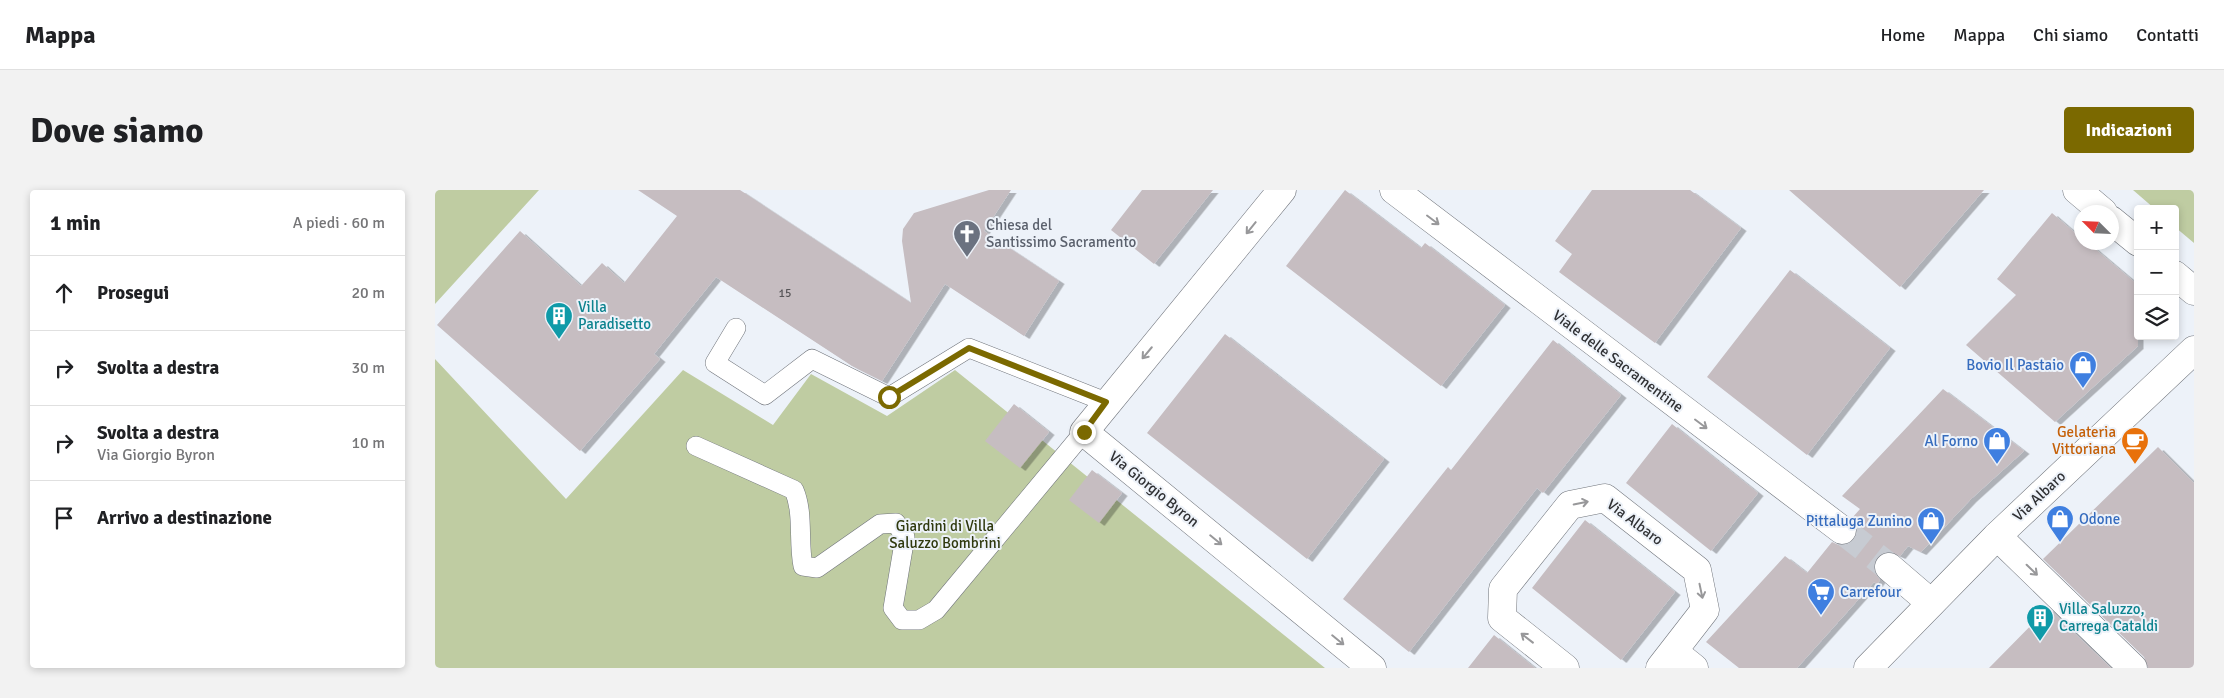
<!DOCTYPE html>
<html lang="it">
<meta charset="utf-8">
<style>
body{margin:0;font-family:Signika,sans-serif;background:#f2f2f2;color:#202124}
.controls{position:absolute;right:15px;top:15px;display:grid;overflow:hidden;border-radius:5px;box-shadow:0 2px 8px #0003}
.controls button{width:45px;height:45px;display:grid;place-items:center;padding:0;border:0;border-bottom:1px solid #e0e0e0;background:#fff;color:#202124;font:25px sans-serif}
.compass{position:absolute;left:1639px;top:15px;width:45px;height:45px;border-radius:50%;background:#fff;box-shadow:0 2px 8px #0003;rotate:294deg}
.stop{position:absolute;width:15px;height:15px;margin:-11px;border:4px solid #7b6900;border-radius:50%;background:#fff}
.stop.end{background:#7b6900;border-color:#fff;box-shadow:0 1px 5px #0008}
.list{margin:0;padding:0;list-style:none}
h2{display:flex;justify-content:space-between;align-items:center;height:65px;margin:0;padding:0 20px;font-size:21px}
h2 small{font-size:16px;font-weight:400;color:#757577}
.list li{display:grid;grid-template-columns:32px 1fr auto;gap:15px;align-items:center;box-sizing:border-box;height:75px;padding:0 20px;border-top:1px solid #e0e0e0}
.list b{display:block;font-size:19px;white-space:nowrap}
.list p{margin:0;font-size:16px;white-space:nowrap;color:#757577}
.list em{font-size:16px;font-style:normal;color:#757577}
.icon{flex:none;width:28px;height:28px;fill:none;stroke:currentColor;stroke-width:2;stroke-linecap:round;stroke-linejoin:round}
.map{position:relative;flex:none;width:1759px;height:478px;overflow:hidden;border-radius:5px}
header{display:flex;align-items:center;gap:30px;box-sizing:border-box;height:70px;padding:0 25px;background:#fff;border-bottom:1px solid #e0e0e0}
header strong{font-size:24px}
nav{display:flex;gap:28px;margin-inline-start:auto;font-size:18px}
.intro{display:flex;align-items:center;justify-content:space-between;box-sizing:border-box;height:120px;padding:0 30px}
h1{margin:0;font-size:35px}
.button{padding:12px 22px;border-radius:5px;background:#7b6900;color:#fff;font-size:18px;font-weight:700}
main{display:flex;gap:30px;padding:0 30px}
aside{flex:1;background:#fff;border-radius:5px;box-shadow:0 2px 8px #0003}
.map>svg:first-child{display:block}
.green{fill:#bfcca2}
.building{fill:#c6bdc1;filter:url(#shadow)}
.lines{fill:none;stroke-linecap:round;stroke-linejoin:round}
.street-tunnel{stroke:#c7cbd2;stroke-width:28;stroke-dasharray:28 14;stroke-linecap:butt}
.lane-casing{stroke:#70747b;stroke-width:20}
.street-casing{stroke:#70747b;stroke-width:29}
.secondary-casing{stroke:#70747b;stroke-width:29}
.lane{stroke:#fff;stroke-width:19}
.street{stroke:#fff;stroke-width:28}
.secondary{stroke:#fff;stroke-width:28}
.oneway{stroke:#98989a}
.route{stroke:#7b6900;stroke-width:6}
.labels{text-anchor:middle;stroke-width:4;stroke-linejoin:round;paint-order:stroke}
.number-label{font-size:12px;fill:#565457}
.worship-label{font-size:15px;fill:#5b616d;stroke:#edf2f9;text-anchor:start}
.culture-label{font-size:15px;fill:#0d838f;stroke:#edf2f9;text-anchor:start}
.street-label{font-size:15px;fill:#303134;stroke:#edf2f9}
.shop-label{font-size:15px;fill:#366cbe;stroke:#edf2f9;text-anchor:end}
.food-label{font-size:15px;fill:#c56008;stroke:#edf2f9;text-anchor:end}
.park-label{font-size:15px;fill:#2f390d;stroke:#edf2f9}
</style>
<header>
<strong>Mappa</strong>
<nav><a>Home</a><a>Mappa</a><a>Chi siamo</a><a>Contatti</a></nav>
</header>
<div class="intro"><h1>Dove siamo</h1><a class="button">Indicazioni</a></div>
<main>
<aside>
<h2>1 min<small>A piedi · 60 m</small></h2>
<ul class="list">
<li><svg class="icon" aria-label="ahead" viewBox="0 0 24 24"><path d="M12 20V5M6 11l6-6 6 6"/></svg><div><b>Prosegui</b></div><em>20 m</em></li>
<li><svg class="icon" aria-label="right" viewBox="0 0 24 24"><path d="M7 20v-9h11M14 6l5 5-5 5"/></svg><div><b>Svolta a destra</b></div><em>30 m</em></li>
<li><svg class="icon" aria-label="right" viewBox="0 0 24 24"><path d="M7 20v-9h11M14 6l5 5-5 5"/></svg><div><b>Svolta a destra</b><p>Via Giorgio Byron</p></div><em>10 m</em></li>
<li><svg class="icon" aria-label="arrive" viewBox="0 0 24 24"><path d="M6 21V4h12l-3 4 3 4H6"/></svg><div><b>Arrivo a destinazione</b></div></li>
</ul>
</aside>
<div class="map">
<svg width="1759" height="478" viewBox="0 0 1759 478">
<defs>
<filter id="shadow"><feDropShadow dx="5.5" dy="3" stdDeviation="0" flood-color="#0004"/></filter>
</defs>
<rect width="100%" height="100%" fill="#edf2f9"/>
<path class="green" d="M 0,0 L 104,0 L 0,114 Z
M 1698,0 L 1759,0 L 1759,53 L 1740,37 L 1740,19 L 1720,19 Z
M 0,169 L 131,309 L 248,180 L 338,235 L 376,184 L 452,226 L 520,180 L 890,478 L 0,478 Z"/>
<path class="building" d="M 203,0 L 305,0 L 476,113 L 467,51 L 468,39 L 479,23 L 554,0 L 576,0 L 549,41 L 624,91 L 589,146 L 510,94 L 447,191 L 417,176 L 281,87 L 219,164 L 225,169 L 145,261 L 2,135 L 85,41 L 146,96 L 167,73 L 189,93 L 242,26 Z
M 707,0 L 778,0 L 719,74 L 676,40 Z
M 910,0 L 986,58 L 990,53 L 1070,115 L 1006,196 L 851,76 Z
M 1157,0 L 1255,0 L 1306,38 L 1220,153 L 1124,82 L 1137,64 L 1120,51 Z
M 1354,0 L 1549,0 L 1465,97 Z
M 1617,23 L 1646,48 L 1646,52 L 1652,52 L 1703,95 L 1703,156 L 1620,232 L 1531,155 L 1581,105 L 1562,89 Z
M 1355,80 L 1455,158 L 1372,265 L 1272,187 Z
M 790,144 L 949,269 L 872,369 L 712,243 Z
M 1118,150 L 1186,205 L 1108,303 L 1102,298 L 974,462 L 908,409 L 1013,277 L 1016,280 Z
M 1508,199 L 1589,261 L 1536,309 L 1486,362 L 1473,356 L 1465,366 L 1456,362 L 1449,362 L 1442,366 L 1439,374 L 1439,382 L 1445,390 L 1442,394 L 1439,392 L 1362,478 L 1304,478 L 1271,452 L 1350,366 L 1372,383 L 1397,352 L 1406,356 L 1413,355 L 1419,350 L 1422,341 L 1422,334 L 1417,328 L 1425,319 L 1407,306 Z
M 579,214 L 614,242 L 585,278 L 550,251 Z
M 1237,234 L 1323,303 L 1276,361 L 1191,293 Z
M 1723,257 L 1759,293 L 1759,478 L 1713,478 L 1709,467 L 1608,369 Z
M 657,280 L 687,303 L 664,333 L 634,310 Z
M 1150,330 L 1240,402 L 1186,470 L 1097,398 Z
M 1613,418 L 1676,478 L 1554,478 Z
M 1059,445 L 1100,478 L 1033,478 Z"/>
<g class="lines">
<path class="street-tunnel" d="M 1407,340 L 1454,377"/>
<defs>
<path id="lane" d="M 301,138 L 280,173 L 330,205 L 377,169 L 454,207 L 534,158 L 671,212
M 261,256 L 359,300 C 369,323 363,351 368,376 L 382,378 L 445,334 L 461,333 L 470,347 L 458,418 L 467,430 L 484,430 L 501,420 L 649,242"/>
<path id="street" d="M 847,0 L 649,242 L 937,478
M 959,0 L 1407,340
M 1642,0 L 1668,22
M 1676,30 L 1703,52
M 1740,85 L 1759,101
M 1562,346 L 1698,478
M 1454,377 L 1496,413
M 1239,462 L 1259,478
M 1130,478 L 1067,428 L 1068,399 L 1135,315 L 1170,308 L 1262,380 L 1270,420 L 1225,478"/>
<path id="secondary" d="M 1433,478 L 1562,346 L 1759,160"/>
</defs>
<use href="#lane" class="lane-casing"/>
<use href="#street" class="street-casing"/>
<use href="#secondary" class="secondary-casing"/>
<use href="#lane" class="lane"/>
<use href="#street" class="street"/>
<use href="#secondary" class="secondary"/>
</g>
<defs><path id="oneway-shaft" d="M-6 0H5M1.5-3L5.5 0L1.5 3" fill="none" stroke-width="1.6" stroke-linecap="round" stroke-linejoin="round" transform="scale(1.25)"/></defs>
<g class="oneway">
<use href="#oneway-shaft" transform="translate(998 30) rotate(37)"/>
<use href="#oneway-shaft" transform="translate(816 38) rotate(129)"/>
<use href="#oneway-shaft" transform="translate(712 163) rotate(130)"/>
<use href="#oneway-shaft" transform="translate(1266 234) rotate(37)"/>
<use href="#oneway-shaft" transform="translate(1146 313) rotate(-12)"/>
<use href="#oneway-shaft" transform="translate(781 350) rotate(39)"/>
<use href="#oneway-shaft" transform="translate(1597 380) rotate(44)"/>
<use href="#oneway-shaft" transform="translate(1266 401) rotate(78)"/>
<use href="#oneway-shaft" transform="translate(1092 448) rotate(-142)"/>
<use href="#oneway-shaft" transform="translate(903 450) rotate(39)"/>
</g>
<g class="lines">
<path class="route" d="M 454,207 L 534,158 L 671,212 L 649,242"/>
</g>
<defs>
<symbol id="church-pin" viewBox="-11 -11 22 30"><path d="M0 17L-7.5 6A9.5 9.5 0 1 1 7.5 6Z" fill="#6b7280" stroke="#edf2f9"/><path d="M-1.2-6h2.4v3.5h3.3v2.4h-3.3V6h-2.4V-.1h-3.3v-2.4h3.3Z" fill="#fff"/></symbol>
<symbol id="building-pin" viewBox="-11 -11 22 30"><path d="M0 17L-7.5 6A9.5 9.5 0 1 1 7.5 6Z" fill="#0f9aa8" stroke="#edf2f9"/><path d="M-4-6H4V6H1V3H-1V6H-4ZM-2.5-4.3h1.7v1.8h-1.7ZM.8-4.3h1.7v1.8H.8ZM-2.5-1h1.7V.8h-1.7ZM.8-1h1.7V.8H.8Z" fill="#fff"/></symbol>
<symbol id="shop-pin" viewBox="-11 -11 22 30"><path d="M0 17L-7.5 6A9.5 9.5 0 1 1 7.5 6Z" fill="#3f7fe0" stroke="#edf2f9"/><path d="M-5-2.5h2.3a2.7 3.5 0 0 1 5.4 0H5L5.5 6h-11ZM-1.5-2.5h3a1.5 2.3 0 0 0-3 0Z" fill="#fff"/></symbol>
<symbol id="cafe-pin" viewBox="-11 -11 22 30"><path d="M0 17L-7.5 6A9.5 9.5 0 1 1 7.5 6Z" fill="#e8710a" stroke="#edf2f9"/><path d="M-5.5-4.5H6V0H3Q3 3.5 0 3.5H-2.5Q-5.5 3.5-5.5 0ZM3-3.2v2h1.7v-2ZM-6 4.5H4V6H-6Z" fill="#fff"/></symbol>
<symbol id="supermarket-pin" viewBox="-11 -11 22 30"><path d="M0 17L-7.5 6A9.5 9.5 0 1 1 7.5 6Z" fill="#3f7fe0" stroke="#edf2f9"/><path d="M-6-5.5h2.5l.6 2H6L4.5 2H-2.5L-4.4-4H-6ZM-1.5 3.2a1.3 1.3 0 1 0 .1 0ZM3 3.2a1.3 1.3 0 1 0 .1 0Z" fill="#fff"/></symbol>
</defs>
<g fill-rule="evenodd">
<use href="#church-pin" x="516" y="28" width="32" height="43"/>
<use href="#building-pin" x="108" y="110" width="32" height="43"/>
<use href="#shop-pin" x="1632" y="159" width="32" height="43"/>
<use href="#shop-pin" x="1546" y="235" width="32" height="43"/>
<use href="#cafe-pin" x="1684" y="235" width="32" height="43"/>
<use href="#shop-pin" x="1609" y="313" width="32" height="43"/>
<use href="#shop-pin" x="1480" y="315" width="32" height="43"/>
<use href="#supermarket-pin" x="1370" y="386" width="32" height="43"/>
<use href="#building-pin" x="1589" y="412" width="32" height="43"/>
</g>
<g class="labels">
<g class="number-label">
<text x="350" y="107">15</text>
</g>
<g class="worship-label">
<text x="551" y="40">Chiesa del<tspan x="551" dy="17">Santissimo Sacramento</tspan></text>
</g>
<g class="culture-label">
<text x="143" y="122">Villa<tspan x="143" dy="17">Paradisetto</tspan></text>
<text x="1624" y="424">Villa Saluzzo,<tspan x="1624" dy="17">Carrega Cataldi</tspan></text>
</g>
<g class="street-label">
<text transform="translate(1183 171) rotate(37)" y="5">Viale delle Sacramentine</text>
<text transform="translate(719 299) rotate(39)" y="5">Via Giorgio Byron</text>
<text transform="translate(1604 306) rotate(-43)" y="5">Via Albaro</text>
<text transform="translate(1200 332) rotate(37)" y="5">Via Albaro</text>
</g>
<g class="shop-label">
<text x="1629" y="180">Bovio Il Pastaio</text>
<text x="1543" y="256">Al Forno</text>
<text x="1644" y="334" text-anchor="start">Odone</text>
<text x="1477" y="336">Pittaluga Zunino</text>
<text x="1405" y="407" text-anchor="start">Carrefour</text>
</g>
<g class="food-label">
<text x="1681" y="247">Gelateria<tspan x="1681" dy="17">Vittoriana</tspan></text>
</g>
<g class="park-label">
<text x="510" y="341">Giardini di Villa<tspan x="510" dy="17">Saluzzo Bombrini</tspan></text>
</g>
</g>
</svg>
<div class="controls">
<button>+</button>
<button>−</button>
<button><svg class="icon" aria-label="layers" viewBox="0 0 24 24"><path d="M12 4l9 5-9 5-9-5zM3 14l9 5 9-5"/></svg></button>
</div>
<svg class="compass" viewBox="-18 -18 36 36"><path d="M0-13l5 13h-10z" fill="#e53935"/><path d="M0 13l5-13h-10z" fill="#757577"/></svg>
<div class="stop" style="left:454px;top:207px"></div>
<div class="stop end" style="left:649px;top:242px"></div>
</div>
</main>
